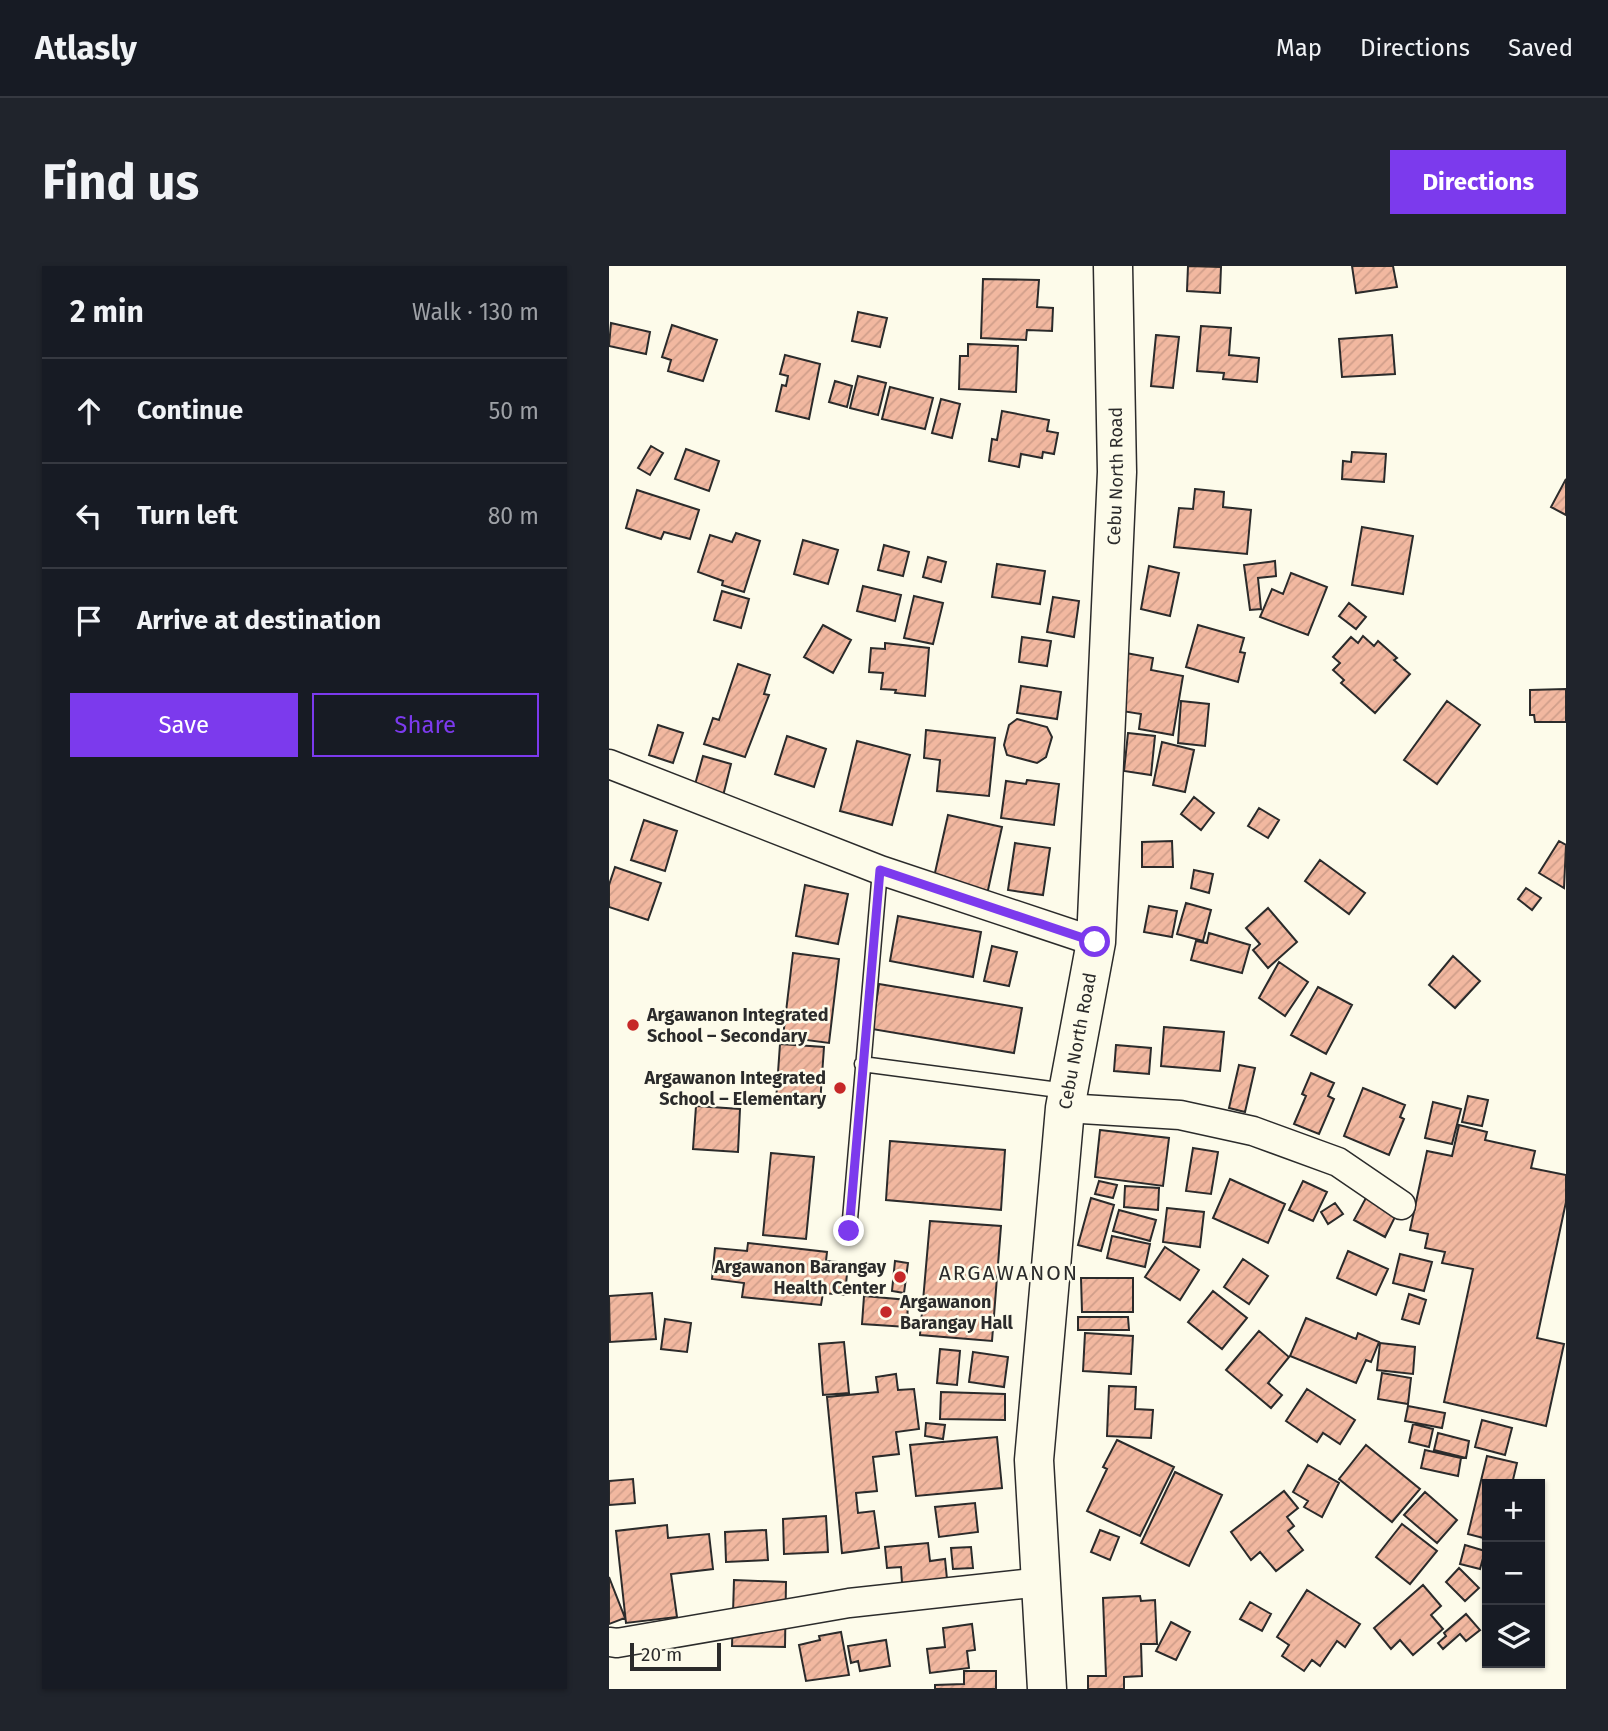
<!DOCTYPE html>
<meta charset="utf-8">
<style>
body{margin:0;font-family:"Fira Sans",sans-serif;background:#20242c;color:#f1f3f6}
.controls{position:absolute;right:21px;bottom:21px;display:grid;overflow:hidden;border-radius:0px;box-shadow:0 2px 5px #0004}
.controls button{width:63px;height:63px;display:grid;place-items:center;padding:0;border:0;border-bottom:2px solid #363941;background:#171b24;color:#f1f3f6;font:35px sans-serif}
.scale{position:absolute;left:21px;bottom:18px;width:91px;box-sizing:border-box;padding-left:7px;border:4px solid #2b2b2b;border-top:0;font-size:19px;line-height:24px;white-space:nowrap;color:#2b2b2b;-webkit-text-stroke:5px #fdfbea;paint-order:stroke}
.stop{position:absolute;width:21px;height:21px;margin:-16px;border:5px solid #7c3aed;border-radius:50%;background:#fff}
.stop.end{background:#7c3aed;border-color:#fff;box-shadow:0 2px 7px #0008}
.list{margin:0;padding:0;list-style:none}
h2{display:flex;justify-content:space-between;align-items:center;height:91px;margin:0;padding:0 28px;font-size:30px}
h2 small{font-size:23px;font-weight:400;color:#9ea1a6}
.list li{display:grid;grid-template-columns:46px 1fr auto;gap:21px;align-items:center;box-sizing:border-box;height:105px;padding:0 28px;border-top:2px solid #363941}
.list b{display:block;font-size:26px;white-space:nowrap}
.list em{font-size:23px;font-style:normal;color:#9ea1a6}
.actions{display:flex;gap:14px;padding:21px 28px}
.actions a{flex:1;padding:16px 0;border:2px solid #7c3aed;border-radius:0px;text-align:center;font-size:24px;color:#7c3aed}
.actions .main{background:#7c3aed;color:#fff}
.icon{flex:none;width:38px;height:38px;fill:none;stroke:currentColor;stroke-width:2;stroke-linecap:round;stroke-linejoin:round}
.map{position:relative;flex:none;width:957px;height:1423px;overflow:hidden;border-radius:0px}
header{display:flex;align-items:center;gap:42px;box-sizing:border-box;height:98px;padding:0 35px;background:#171b24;border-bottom:2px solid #363941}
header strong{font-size:33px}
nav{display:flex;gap:38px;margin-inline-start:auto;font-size:24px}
.intro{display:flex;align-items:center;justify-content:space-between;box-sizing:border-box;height:168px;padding:0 42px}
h1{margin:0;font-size:49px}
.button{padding:18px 32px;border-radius:0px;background:#7c3aed;color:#fff;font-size:24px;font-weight:700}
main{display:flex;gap:42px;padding:0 42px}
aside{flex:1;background:#171b24;border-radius:0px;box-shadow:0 2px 5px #0004}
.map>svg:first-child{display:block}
.building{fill:url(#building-hatch);stroke:#2b2b2b;stroke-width:2}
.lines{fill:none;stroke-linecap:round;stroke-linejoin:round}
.service-casing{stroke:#2b2b2b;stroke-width:17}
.minor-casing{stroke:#2b2b2b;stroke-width:31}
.trunk-casing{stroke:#2b2b2b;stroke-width:41}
.service{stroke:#fdfbea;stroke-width:14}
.minor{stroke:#fdfbea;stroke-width:28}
.trunk{stroke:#fdfbea;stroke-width:38}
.route{stroke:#7c3aed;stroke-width:9}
.poi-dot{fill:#c62828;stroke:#fdfbea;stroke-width:2.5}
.labels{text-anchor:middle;stroke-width:5;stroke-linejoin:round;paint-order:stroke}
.street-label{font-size:18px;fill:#2b2b2b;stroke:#fdfbea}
.poi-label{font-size:18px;font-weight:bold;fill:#2b2b2b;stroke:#fdfbea;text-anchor:start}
.quarter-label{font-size:21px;letter-spacing:2px;fill:#2b2b2b;stroke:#fdfbea}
</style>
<header>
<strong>Atlasly</strong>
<nav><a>Map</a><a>Directions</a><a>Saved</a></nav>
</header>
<div class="intro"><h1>Find us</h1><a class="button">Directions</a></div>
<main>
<aside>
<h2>2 min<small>Walk · 130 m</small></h2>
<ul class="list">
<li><svg class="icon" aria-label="ahead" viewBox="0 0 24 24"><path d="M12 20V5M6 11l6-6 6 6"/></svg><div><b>Continue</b></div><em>50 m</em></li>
<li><svg class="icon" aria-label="left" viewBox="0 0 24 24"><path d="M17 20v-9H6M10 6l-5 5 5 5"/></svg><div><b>Turn left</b></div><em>80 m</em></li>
<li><svg class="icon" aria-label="arrive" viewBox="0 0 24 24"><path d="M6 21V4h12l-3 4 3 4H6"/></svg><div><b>Arrive at destination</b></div></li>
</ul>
<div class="actions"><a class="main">Save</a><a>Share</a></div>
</aside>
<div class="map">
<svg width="957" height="1423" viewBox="0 0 957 1423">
<defs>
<pattern id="building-hatch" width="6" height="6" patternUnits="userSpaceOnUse" patternTransform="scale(1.75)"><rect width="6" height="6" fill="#f2b8a0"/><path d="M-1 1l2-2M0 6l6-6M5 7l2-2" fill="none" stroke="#d09e8a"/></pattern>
</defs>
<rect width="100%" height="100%" fill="#fdfbea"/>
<path class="building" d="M 579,0 L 612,1 L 611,27 L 578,25 Z
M 743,0 L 784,0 L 788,21 L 747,27 Z
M 374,13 L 430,14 L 428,41 L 444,42 L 443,65 L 418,64 L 417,74 L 372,72 Z
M 249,46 L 278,52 L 271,81 L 243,75 Z
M 2,57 L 41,66 L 37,88 L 0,80 Z
M 63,59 L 108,74 L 94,115 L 59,105 L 62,94 L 53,91 Z
M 592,60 L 622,62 L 620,89 L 650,92 L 648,116 L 614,113 L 615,107 L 588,105 Z
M 547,69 L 570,71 L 564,122 L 542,120 Z
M 783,69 L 786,108 L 733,111 L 730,73 Z
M 359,78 L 409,80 L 407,126 L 350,123 L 351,90 L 359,90 Z
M 176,89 L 211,98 L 200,153 L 167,145 L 173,119 L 177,120 L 179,110 L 171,108 Z
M 249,110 L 277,117 L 269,149 L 241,142 Z
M 226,115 L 243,120 L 238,141 L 220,136 Z
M 281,121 L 324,132 L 316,163 L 273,153 Z
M 332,133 L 351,138 L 343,172 L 323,167 Z
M 393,145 L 440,154 L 438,165 L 449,167 L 445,188 L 434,186 L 433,192 L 412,188 L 410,201 L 380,195 L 383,173 L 388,174 Z
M 42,180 L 54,187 L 41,209 L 29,202 Z
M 77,183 L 110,195 L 100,225 L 66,213 Z
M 743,186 L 777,188 L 775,216 L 733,213 L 734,195 L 742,196 Z
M 957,213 L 957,249 L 942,241 Z
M 586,223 L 615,226 L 614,241 L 642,244 L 638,288 L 565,281 L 570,242 L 584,243 Z
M 28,224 L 90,244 L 81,273 L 55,266 L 52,273 L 17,262 Z
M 753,261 L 804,270 L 794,328 L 743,319 Z
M 127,267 L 151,275 L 135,326 L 113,319 L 114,315 L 89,306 L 101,269 L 123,276 Z
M 194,274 L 229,284 L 219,318 L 185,308 Z
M 275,279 L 300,286 L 294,310 L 269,304 Z
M 319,291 L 337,296 L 332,316 L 314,311 Z
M 666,295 L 667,310 L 649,312 L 652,343 L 641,344 L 635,299 Z
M 388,298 L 436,305 L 431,338 L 383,331 Z
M 540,300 L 570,307 L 561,350 L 532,343 Z
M 682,307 L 718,321 L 699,369 L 651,351 L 663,323 L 674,328 Z
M 254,320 L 292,329 L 286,355 L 248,345 Z
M 113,325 L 140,333 L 132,362 L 105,354 Z
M 305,330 L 334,337 L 324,378 L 295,372 Z
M 444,331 L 470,335 L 465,371 L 438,366 Z
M 740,337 L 757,351 L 747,363 L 730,350 Z
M 214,359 L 242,374 L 224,407 L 195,391 Z
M 589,359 L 635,372 L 631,386 L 636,387 L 629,416 L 577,401 Z
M 754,370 L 765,380 L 769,375 L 788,392 L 785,394 L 801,408 L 766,447 L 732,417 L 735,414 L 724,404 L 731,397 L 724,391 L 742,371 L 749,377 Z
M 413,371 L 442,375 L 438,400 L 410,396 Z
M 276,377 L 320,382 L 316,430 L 286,427 L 287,424 L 272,423 L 274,407 L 260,406 L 262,382 L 276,383 Z
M 517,387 L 544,392 L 542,404 L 574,410 L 564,469 L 530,463 L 532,448 L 507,444 Z
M 129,398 L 161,409 L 155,428 L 160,429 L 136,491 L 95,478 L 104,452 L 110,454 Z
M 412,420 L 452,426 L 448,453 L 408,447 Z
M 957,423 L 957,456 L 926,456 L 925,449 L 921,449 L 921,424 Z
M 572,435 L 600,438 L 596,480 L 569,477 Z
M 838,435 L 871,459 L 828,518 L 795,494 Z
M 408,453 L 438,461 L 443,471 L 437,491 L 428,497 L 398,489 L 395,479 L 400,459 Z
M 49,459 L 74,467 L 64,497 L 40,489 Z
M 317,464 L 386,472 L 380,530 L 328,525 L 331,494 L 315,492 Z
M 519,467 L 546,470 L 542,509 L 515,505 Z
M 178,470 L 217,483 L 205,521 L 166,508 Z
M 248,475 L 301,489 L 283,559 L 231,545 Z
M 553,476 L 585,484 L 576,526 L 544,519 Z
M 94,490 L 122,498 L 114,530 L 85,522 Z
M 418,514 L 450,518 L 445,559 L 392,552 L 397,515 L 417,518 Z
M 585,531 L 605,547 L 592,564 L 572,548 Z
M 650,542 L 670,554 L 659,572 L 639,560 Z
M 339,549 L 393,561 L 377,633 L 323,620 Z
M 35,554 L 68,565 L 56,605 L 22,594 Z
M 563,575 L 564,601 L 533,601 L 533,576 Z
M 950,575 L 957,579 L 955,622 L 930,607 Z
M 406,577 L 441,582 L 434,629 L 399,624 Z
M 711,594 L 756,627 L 740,648 L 696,615 Z
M 6,601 L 52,617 L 39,654 L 0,641 L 0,619 Z
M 585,604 L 604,608 L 600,627 L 582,622 Z
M 196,619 L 239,628 L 229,678 L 187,670 Z
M 917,622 L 932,632 L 923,644 L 909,633 Z
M 577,637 L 602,644 L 594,675 L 568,668 Z
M 540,640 L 568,645 L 563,671 L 535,666 Z
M 659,642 L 688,676 L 659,702 L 644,684 L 651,678 L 637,662 Z
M 289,650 L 372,666 L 364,711 L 281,695 Z
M 600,667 L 641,679 L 633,707 L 582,694 L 587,675 L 598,677 Z
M 383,680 L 408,686 L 400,720 L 375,715 Z
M 184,687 L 230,693 L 220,777 L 174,771 Z
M 844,690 L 871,715 L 846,742 L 820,719 Z
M 670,696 L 699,716 L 676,750 L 650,732 Z
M 270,718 L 413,742 L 405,787 L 263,763 Z
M 709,721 L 743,739 L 717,788 L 682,769 Z
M 555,761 L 615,766 L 611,805 L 552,800 Z
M 171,778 L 215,781 L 211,838 L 167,835 Z
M 507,779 L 542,782 L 540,808 L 505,805 Z
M 630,799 L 646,802 L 636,846 L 620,842 Z
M 702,807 L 725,817 L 719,830 L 725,833 L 710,868 L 685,858 L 697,830 L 693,828 Z
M 754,822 L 796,839 L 791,851 L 795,853 L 780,889 L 735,870 Z
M 859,830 L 879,834 L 873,860 L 853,856 Z
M 824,836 L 852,843 L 843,878 L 816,872 Z
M 87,840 L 131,843 L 129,886 L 84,883 Z
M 850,859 L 878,866 L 876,874 L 926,885 L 922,902 L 957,909 L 957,936 L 928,1072 L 955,1078 L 937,1160 L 835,1136 L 864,1003 L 833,997 L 836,986 L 816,982 L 819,968 L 801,964 L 818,885 L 843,890 Z
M 491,864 L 560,872 L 554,920 L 486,911 Z
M 281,875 L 396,884 L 392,944 L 277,934 Z
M 584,882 L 609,886 L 602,928 L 577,925 Z
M 162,887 L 205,891 L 197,973 L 154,969 Z
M 621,913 L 676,938 L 659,977 L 604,952 Z
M 490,915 L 508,919 L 504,932 L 486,928 Z
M 694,915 L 718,926 L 704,955 L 680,944 Z
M 516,920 L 550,922 L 549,944 L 515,941 Z
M 758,930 L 788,947 L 776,971 L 745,954 Z
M 482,932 L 505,939 L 492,985 L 469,979 Z
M 726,937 L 734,948 L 719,958 L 712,946 Z
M 558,942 L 595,946 L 591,981 L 554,976 Z
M 510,944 L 547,954 L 541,975 L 504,965 Z
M 321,955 L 392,960 L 383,1075 L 311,1069 Z
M 503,970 L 541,978 L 536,1001 L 498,992 Z
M 139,977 L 218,986 L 217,995 L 239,997 L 236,1029 L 214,1027 L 212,1039 L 133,1031 L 135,1017 L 103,1013 L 106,982 L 138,985 Z
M 556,981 L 590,1004 L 571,1034 L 536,1011 Z
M 739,985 L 779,1003 L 767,1029 L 728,1012 Z
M 791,988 L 823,996 L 815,1025 L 784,1017 Z
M 634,993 L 659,1010 L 640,1038 L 615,1021 Z
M 286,995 L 299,997 L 295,1027 L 283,1025 Z
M 472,1012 L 524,1012 L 524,1046 L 473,1046 Z
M 604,1025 L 638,1052 L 613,1083 L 579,1056 Z
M 43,1027 L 47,1073 L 1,1076 L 0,1030 Z
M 800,1028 L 817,1034 L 810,1058 L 793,1053 Z
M 255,1030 L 299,1034 L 298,1061 L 253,1058 Z
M 469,1051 L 519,1051 L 520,1064 L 469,1064 Z
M 697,1052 L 747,1073 L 749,1067 L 770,1076 L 762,1096 L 757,1094 L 747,1117 L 681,1090 Z
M 56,1053 L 82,1057 L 78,1086 L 52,1083 Z
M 650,1065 L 680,1091 L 659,1117 L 673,1129 L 662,1142 L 617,1104 Z
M 476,1067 L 524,1070 L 522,1108 L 474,1105 Z
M 235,1076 L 240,1127 L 214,1129 L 210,1078 Z
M 771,1077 L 806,1081 L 804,1108 L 768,1104 Z
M 331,1083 L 351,1085 L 348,1119 L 328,1117 Z
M 364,1086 L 399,1091 L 395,1121 L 360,1116 Z
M 773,1107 L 802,1112 L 799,1138 L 769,1133 Z
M 287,1108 L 289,1124 L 305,1123 L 310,1163 L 287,1166 L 290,1188 L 264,1191 L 268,1225 L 247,1227 L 249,1247 L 265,1245 L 270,1282 L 233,1287 L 218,1131 L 269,1126 L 267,1111 Z
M 500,1120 L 527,1121 L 526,1143 L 544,1144 L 542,1172 L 498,1170 Z
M 698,1123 L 746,1154 L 731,1178 L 714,1167 L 708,1176 L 677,1155 Z
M 332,1126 L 396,1128 L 396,1154 L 331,1153 Z
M 799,1140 L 836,1147 L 833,1162 L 796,1155 Z
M 873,1154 L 903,1162 L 896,1189 L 866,1181 Z
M 317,1157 L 336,1159 L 334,1173 L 316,1170 Z
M 804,1158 L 824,1163 L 820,1181 L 800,1176 Z
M 829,1167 L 860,1175 L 857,1192 L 825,1184 Z
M 388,1171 L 393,1222 L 307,1230 L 301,1179 Z
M 508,1174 L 565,1201 L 531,1270 L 478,1245 L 498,1203 L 494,1201 Z
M 757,1179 L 811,1223 L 783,1256 L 730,1213 Z
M 816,1184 L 852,1192 L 849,1210 L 812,1202 Z
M 878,1190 L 908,1197 L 903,1218 L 878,1218 L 878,1273 L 859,1268 Z
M 699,1199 L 730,1217 L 713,1251 L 695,1241 L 699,1235 L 684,1226 Z
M 566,1206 L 613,1229 L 580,1300 L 532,1277 Z
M 24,1213 L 26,1237 L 0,1239 L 0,1215 Z
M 675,1225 L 689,1242 L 678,1251 L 685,1260 L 679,1265 L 694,1284 L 667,1305 L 651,1286 L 642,1294 L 622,1266 Z
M 816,1226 L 848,1254 L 828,1277 L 795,1249 Z
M 366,1237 L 369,1266 L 330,1271 L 326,1241 Z
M 217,1250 L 219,1286 L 175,1288 L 174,1253 Z
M 793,1258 L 828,1285 L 801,1318 L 767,1291 Z
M 58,1259 L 59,1272 L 100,1268 L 104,1303 L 62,1308 L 68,1351 L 17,1357 L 7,1265 Z
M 157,1264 L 159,1294 L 117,1296 L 116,1266 Z
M 491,1264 L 510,1271 L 501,1294 L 482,1286 Z
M 319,1277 L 321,1295 L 336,1293 L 338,1313 L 293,1317 L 292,1301 L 278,1302 L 276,1281 Z
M 856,1279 L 876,1285 L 871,1303 L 851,1298 Z
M 362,1281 L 364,1302 L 344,1303 L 342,1282 Z
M 850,1302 L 870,1322 L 856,1335 L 837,1316 Z
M 0,1311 L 16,1352 L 0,1358 Z
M 125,1314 L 177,1316 L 176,1381 L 123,1380 Z
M 814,1319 L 832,1340 L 822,1349 L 834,1363 L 804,1389 L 791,1374 L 782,1383 L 765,1362 Z
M 698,1324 L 751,1358 L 736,1381 L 728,1375 L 711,1400 L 703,1394 L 695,1405 L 673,1390 L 680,1379 L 668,1371 Z
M 531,1330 L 532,1335 L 546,1334 L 548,1378 L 532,1378 L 533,1410 L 515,1411 L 515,1423 L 479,1423 L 479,1410 L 497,1410 L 494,1332 Z
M 641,1336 L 662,1348 L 653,1365 L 631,1353 Z
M 857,1348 L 871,1364 L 857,1375 L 851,1368 L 834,1383 L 829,1377 L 837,1370 L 835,1367 Z
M 562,1356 L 581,1366 L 567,1394 L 547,1385 Z
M 363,1358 L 366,1384 L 358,1385 L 360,1402 L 321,1407 L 318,1383 L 336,1381 L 334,1362 Z
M 232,1366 L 240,1409 L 197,1415 L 190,1379 L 211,1374 L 210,1370 Z
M 277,1374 L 281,1400 L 251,1405 L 249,1395 L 242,1397 L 239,1380 Z
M 355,1405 L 387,1405 L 387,1423 L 326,1423 L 326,1419 L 355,1418 Z"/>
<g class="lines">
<defs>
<path id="service" d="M 253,798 L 457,825
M 240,965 L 271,604"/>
<path id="minor" d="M 0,498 L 271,604 L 487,676
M 456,842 L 571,849 L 644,865 L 729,896 L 792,939
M 0,1376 L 8,1377 L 240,1337 L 432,1316"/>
<g id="trunk">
<path id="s1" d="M 438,1423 L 425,1194 L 456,842 L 487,676 L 508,206 L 504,0"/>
</g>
</defs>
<use href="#service" class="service-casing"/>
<use href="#minor" class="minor-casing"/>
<use href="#trunk" class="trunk-casing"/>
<use href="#service" class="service"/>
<use href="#minor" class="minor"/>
<use href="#trunk" class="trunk"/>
</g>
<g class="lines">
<path class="route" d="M 240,965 L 271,604 L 486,676"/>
</g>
<g class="poi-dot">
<circle cx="24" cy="759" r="7"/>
<circle cx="231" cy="822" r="7"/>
<circle cx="291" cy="1011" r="7"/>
<circle cx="277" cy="1046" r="7"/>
</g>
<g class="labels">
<g class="street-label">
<text dy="6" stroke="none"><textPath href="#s1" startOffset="1218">Cebu North Road</textPath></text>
<text dy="6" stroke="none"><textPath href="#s1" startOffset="651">Cebu North Road</textPath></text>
</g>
<g class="poi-label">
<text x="38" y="755">Argawanon Integrated<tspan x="38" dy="21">School – Secondary</tspan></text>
<text x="217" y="818" text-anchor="end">Argawanon Integrated<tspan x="217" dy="21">School – Elementary</tspan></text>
<text x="277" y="1007" text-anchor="end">Argawanon Barangay<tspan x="277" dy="21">Health Center</tspan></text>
<text x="291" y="1042">Argawanon<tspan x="291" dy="21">Barangay Hall</tspan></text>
</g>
<g class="quarter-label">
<text x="400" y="1014">ARGAWANON</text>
</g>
</g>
</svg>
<div class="controls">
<button>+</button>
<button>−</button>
<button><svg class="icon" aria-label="layers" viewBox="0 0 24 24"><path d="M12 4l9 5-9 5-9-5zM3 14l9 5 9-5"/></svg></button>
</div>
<div class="scale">20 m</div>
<div class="stop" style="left:486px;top:676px"></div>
<div class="stop end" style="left:240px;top:965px"></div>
</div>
</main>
